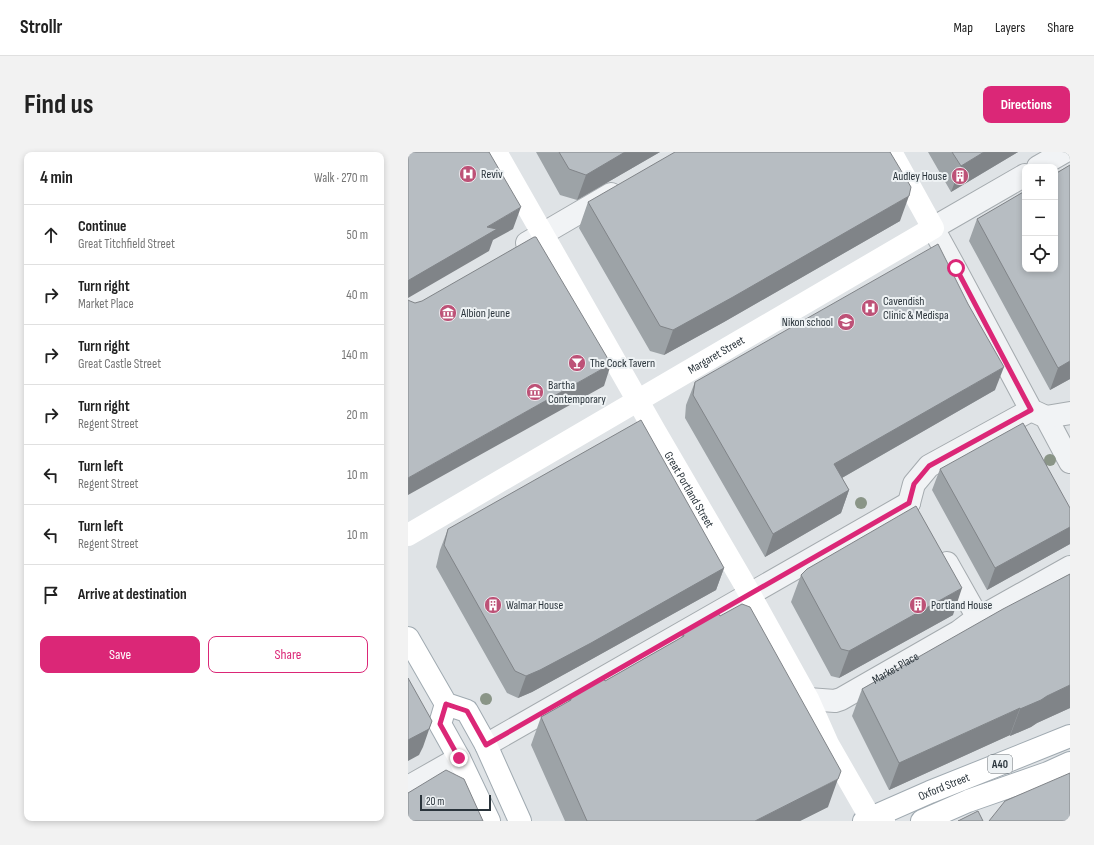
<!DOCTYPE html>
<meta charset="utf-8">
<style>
body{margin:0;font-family:"Sofia Sans Condensed",sans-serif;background:#f2f2f2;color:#222}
.controls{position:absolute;right:12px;top:12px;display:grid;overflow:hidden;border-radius:8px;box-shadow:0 2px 6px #0003}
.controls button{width:36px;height:36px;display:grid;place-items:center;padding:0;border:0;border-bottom:1px solid #e0e0e0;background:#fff;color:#222;font:20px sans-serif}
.scale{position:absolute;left:12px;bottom:10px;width:71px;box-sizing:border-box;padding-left:4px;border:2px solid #2a343b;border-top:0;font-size:11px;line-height:14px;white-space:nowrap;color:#2a343b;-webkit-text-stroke:3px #eef2f4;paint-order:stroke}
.stop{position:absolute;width:12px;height:12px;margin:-9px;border:3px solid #db2777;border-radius:50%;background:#fff}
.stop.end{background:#db2777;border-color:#fff;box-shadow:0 1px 4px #0008}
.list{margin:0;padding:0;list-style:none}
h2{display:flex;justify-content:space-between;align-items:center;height:52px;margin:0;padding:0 16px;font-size:17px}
h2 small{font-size:13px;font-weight:400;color:#767676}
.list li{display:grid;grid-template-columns:26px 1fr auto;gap:12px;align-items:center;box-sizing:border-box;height:60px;padding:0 16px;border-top:1px solid #e0e0e0}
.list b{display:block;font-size:15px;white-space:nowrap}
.list p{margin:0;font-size:13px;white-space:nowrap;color:#767676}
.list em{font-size:13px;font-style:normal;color:#767676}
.actions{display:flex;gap:8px;padding:12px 16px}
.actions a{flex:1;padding:9px 0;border:1px solid #db2777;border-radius:8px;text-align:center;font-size:14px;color:#db2777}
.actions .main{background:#db2777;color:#fff}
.icon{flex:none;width:22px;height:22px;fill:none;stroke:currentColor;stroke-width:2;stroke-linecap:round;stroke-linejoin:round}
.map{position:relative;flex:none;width:662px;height:669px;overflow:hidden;border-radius:8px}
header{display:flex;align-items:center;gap:24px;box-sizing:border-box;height:56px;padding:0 20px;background:#fff;border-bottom:1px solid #e0e0e0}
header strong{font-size:19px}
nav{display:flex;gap:22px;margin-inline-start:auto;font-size:14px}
.intro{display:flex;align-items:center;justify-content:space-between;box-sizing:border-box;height:96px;padding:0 24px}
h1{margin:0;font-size:28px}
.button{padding:10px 18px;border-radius:8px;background:#db2777;color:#fff;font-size:14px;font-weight:700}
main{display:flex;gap:24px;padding:0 24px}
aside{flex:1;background:#fff;border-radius:8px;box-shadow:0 2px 6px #0003}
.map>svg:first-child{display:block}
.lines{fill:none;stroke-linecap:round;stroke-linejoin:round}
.street-casing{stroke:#a5abaf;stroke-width:24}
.primary-casing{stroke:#a0aab1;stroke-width:24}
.street{stroke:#f1f3f5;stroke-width:22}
.secondary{stroke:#fff;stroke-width:22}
.primary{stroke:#fff;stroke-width:22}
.tree{fill:#8a9587}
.wall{fill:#9da3a7}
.shaded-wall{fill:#808488}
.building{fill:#b7bdc2;stroke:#808488}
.route{stroke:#db2777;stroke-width:5}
.labels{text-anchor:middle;stroke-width:4;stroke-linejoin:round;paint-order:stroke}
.shield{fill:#eef2f4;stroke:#656d72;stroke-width:1}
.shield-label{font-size:11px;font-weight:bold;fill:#2a343b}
.poi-label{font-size:12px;fill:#2a343b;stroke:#eef2f4;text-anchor:start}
.street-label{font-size:12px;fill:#2a343b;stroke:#eef2f4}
</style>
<header>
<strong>Strollr</strong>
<nav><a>Map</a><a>Layers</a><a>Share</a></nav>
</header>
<div class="intro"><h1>Find us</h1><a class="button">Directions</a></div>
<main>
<aside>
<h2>4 min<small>Walk · 270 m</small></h2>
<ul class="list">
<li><svg class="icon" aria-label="ahead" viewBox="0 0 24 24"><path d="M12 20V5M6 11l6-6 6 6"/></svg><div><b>Continue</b><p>Great Titchfield Street</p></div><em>50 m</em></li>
<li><svg class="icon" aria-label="right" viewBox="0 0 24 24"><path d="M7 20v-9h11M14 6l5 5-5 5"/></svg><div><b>Turn right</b><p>Market Place</p></div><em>40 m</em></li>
<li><svg class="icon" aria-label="right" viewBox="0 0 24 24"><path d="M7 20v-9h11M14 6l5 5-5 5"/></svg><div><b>Turn right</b><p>Great Castle Street</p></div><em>140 m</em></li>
<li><svg class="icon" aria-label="right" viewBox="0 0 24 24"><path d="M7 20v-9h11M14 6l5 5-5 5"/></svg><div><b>Turn right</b><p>Regent Street</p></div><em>20 m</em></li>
<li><svg class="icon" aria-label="left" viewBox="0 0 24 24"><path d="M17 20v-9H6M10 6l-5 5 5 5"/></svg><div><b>Turn left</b><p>Regent Street</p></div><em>10 m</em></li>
<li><svg class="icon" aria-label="left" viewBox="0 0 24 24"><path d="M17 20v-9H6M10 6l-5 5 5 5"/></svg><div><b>Turn left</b><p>Regent Street</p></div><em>10 m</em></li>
<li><svg class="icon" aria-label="arrive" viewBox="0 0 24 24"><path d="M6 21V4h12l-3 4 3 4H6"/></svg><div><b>Arrive at destination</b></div></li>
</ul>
<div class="actions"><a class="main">Save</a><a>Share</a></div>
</aside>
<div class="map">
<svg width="662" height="669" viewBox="0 0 662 669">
<rect width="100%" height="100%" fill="#dfe3e6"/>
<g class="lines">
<defs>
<g id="street">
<path d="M 630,15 L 656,0"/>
<path d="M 617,23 L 525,76 L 547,116 L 623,258 L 638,265 L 662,310"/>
<path d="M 119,91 L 203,42"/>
<path d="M 638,265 L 662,261"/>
<path d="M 501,351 L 506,332 L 521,314 L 623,258"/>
<path d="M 539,411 L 570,466"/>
<path id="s1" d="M 400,547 L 427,549 L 433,547 L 550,480 L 562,471 L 662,415"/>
<path d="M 78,593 L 501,351"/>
<path d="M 0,635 L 51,606"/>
</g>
<g id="primary">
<path d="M 0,486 L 38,552 L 59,559 L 78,593 L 112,669"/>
<path d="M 38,552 L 32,572 L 51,606 L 81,669"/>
<path id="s4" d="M 456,669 L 522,640 L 662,584"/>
<path d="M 514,669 L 560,649 L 640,621 L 662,611"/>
</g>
</defs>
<use href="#street" class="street-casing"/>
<use href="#primary" class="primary-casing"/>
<use href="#street" class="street"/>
<g class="secondary">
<path id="s2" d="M 88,0 L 247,279 L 334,428 L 400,547 L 420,592 L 459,660 L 462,666 L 476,669"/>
<path id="s3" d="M 0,383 L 525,76 L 483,0"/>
</g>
<use href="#primary" class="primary"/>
</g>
<g class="tree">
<circle cx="642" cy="308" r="6"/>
<circle cx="453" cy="351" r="6"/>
<circle cx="78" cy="547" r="6"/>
</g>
<path class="wall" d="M 128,0 L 252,0 L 169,48 L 152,43 Z
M 520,0 L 610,0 L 543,40 Z
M 662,13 L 662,227 L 642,238 L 561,89 L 569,67 Z
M 180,50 L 492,69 L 316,170 L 256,203 L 242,199 L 171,76 Z
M 287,230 L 587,238 L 434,326 L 441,338 L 433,361 L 357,405 L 277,266 L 278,253 Z
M 532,317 L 662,356 L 662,392 L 579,438 L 524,338 Z
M 40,377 L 316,416 L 308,438 L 175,512 L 124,540 L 110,546 L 99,541 L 28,415 L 32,398 Z
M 662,422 L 662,556 L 629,571 L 623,575 L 602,584 L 602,583 L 481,638 L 444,564 L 454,537 Z
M 393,423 L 545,463 L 431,526 L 423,524 L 383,450 Z
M 275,481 L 420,655 L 392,669 L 157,669 L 123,593 L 133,565 L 160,550 L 162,544 L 197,529 L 273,486 Z"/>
<path class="shaded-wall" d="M 217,0 L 252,0 L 169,48 L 178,23 Z
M 576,0 L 610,0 L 543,40 L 553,14 Z
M 501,44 L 492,69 L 316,170 L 256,203 L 265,178 Z
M 113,55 L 105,77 L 85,88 L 81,99 L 0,146 L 0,129 L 1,128 L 79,75 Z
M 662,209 L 662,227 L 642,238 L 650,216 Z
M 203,212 L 196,234 L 0,343 L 0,326 Z
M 596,215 L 587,238 L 418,335 L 426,312 Z
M 441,338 L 433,361 L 357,405 L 365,382 Z
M 662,375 L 662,392 L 579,438 L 587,416 Z
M 316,416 L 308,438 L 175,512 L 124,540 L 110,546 L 118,524 Z
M 554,436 L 545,463 L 431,526 L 441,499 Z
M 662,533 L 662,556 L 629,571 L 623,575 L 602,584 L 612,557 Z
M 612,556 L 602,583 L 481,638 L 491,611 Z
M 24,569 L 15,595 L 11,603 L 0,609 L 0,588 Z
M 430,627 L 420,655 L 392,669 L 347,669 Z"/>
<path class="building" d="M 0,0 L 81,0 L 113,55 L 79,75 L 89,77 L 1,128 L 0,129 Z
M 151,0 L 217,0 L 178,23 L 161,17 Z
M 267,0 L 482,0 L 503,35 L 501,44 L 325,145 L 265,178 L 252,174 L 180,50 Z
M 544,0 L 576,0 L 553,14 Z
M 662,13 L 662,209 L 650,216 L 569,67 L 617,39 L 617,117 L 647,117 L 647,22 Z
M 126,85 L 128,85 L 203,212 L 0,326 L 0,148 L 2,149 L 7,151 L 14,149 Z
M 530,92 L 560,152 L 596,215 L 426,312 L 441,338 L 365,382 L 285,243 L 287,230 Z
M 233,268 L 316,416 L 183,491 L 132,518 L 118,524 L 107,519 L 36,393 L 40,377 Z
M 615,271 L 662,356 L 662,375 L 587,416 L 532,317 Z
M 508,354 L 554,436 L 441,499 L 433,497 L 393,423 L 399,417 Z
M 662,422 L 662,533 L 639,544 L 633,548 L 612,557 L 612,556 L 491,611 L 454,537 L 595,457 Z
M 334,452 L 342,455 L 433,619 L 430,627 L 347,669 L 179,669 L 133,565 L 163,548 L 162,544 L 195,526 L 197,529 L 276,484 L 275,481 L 310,461 L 312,464 Z
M 0,526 L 24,569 L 21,577 L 0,588 Z
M 38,618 L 56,627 L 75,669 L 0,669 L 0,641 Z
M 662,621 L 662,669 L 581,669 L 597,649 Z
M 570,659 L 575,669 L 550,669 Z"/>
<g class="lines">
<path class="route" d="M 51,606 L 32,572 L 38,552 L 59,559 L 78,593 L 501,351 L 506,332 L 521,314 L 623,258 L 548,116"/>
</g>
<defs>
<symbol id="hospital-disc" viewBox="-11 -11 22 22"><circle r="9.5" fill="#bd5277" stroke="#eef2f4"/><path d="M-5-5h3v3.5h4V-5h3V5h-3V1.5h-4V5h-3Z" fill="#fff"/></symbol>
<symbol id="building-disc" viewBox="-11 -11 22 22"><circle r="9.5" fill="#bd5277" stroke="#eef2f4"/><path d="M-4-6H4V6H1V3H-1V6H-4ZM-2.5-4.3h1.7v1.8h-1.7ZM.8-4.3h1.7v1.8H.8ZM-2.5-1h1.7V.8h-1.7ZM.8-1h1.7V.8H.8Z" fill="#fff"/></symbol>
<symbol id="museum-disc" viewBox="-11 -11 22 22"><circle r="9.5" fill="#bd5277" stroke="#eef2f4"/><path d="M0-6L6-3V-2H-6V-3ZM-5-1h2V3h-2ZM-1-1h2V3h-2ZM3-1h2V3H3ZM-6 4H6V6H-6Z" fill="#fff"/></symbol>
<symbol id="school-disc" viewBox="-11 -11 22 22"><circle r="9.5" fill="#bd5277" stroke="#eef2f4"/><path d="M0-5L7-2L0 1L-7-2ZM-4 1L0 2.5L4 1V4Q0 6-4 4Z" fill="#fff"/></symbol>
<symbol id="bar-disc" viewBox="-11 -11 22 22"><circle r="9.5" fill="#bd5277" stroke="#eef2f4"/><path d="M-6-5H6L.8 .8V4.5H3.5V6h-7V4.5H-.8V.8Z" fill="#fff"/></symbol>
</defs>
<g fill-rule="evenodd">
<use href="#hospital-disc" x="50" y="12" width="20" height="20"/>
<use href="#building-disc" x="542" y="14" width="20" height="20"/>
<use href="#hospital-disc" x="452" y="146" width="20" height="20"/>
<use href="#museum-disc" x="30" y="151" width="20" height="20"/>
<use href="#school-disc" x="428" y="160" width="20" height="20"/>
<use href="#bar-disc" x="159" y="201" width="20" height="20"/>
<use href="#museum-disc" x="117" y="230" width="20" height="20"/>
<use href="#building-disc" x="75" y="443" width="20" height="20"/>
<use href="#building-disc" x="500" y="443" width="20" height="20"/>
</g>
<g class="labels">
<rect class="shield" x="580" y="603" width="24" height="18" rx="3"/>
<g class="shield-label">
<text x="592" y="616">A40</text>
</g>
<g class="poi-label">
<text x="73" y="26">Reviv</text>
<text x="539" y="28" text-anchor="end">Audley House</text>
<text x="475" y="153">Cavendish<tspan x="475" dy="14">Clinic &amp; Medispa</tspan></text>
<text x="53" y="165">Albion Jeune</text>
<text x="425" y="174" text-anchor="end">Nikon school</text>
<text x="182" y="215">The Cock Tavern</text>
<text x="140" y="237">Bartha<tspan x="140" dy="14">Contemporary</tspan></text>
<text x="98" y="457">Walmar House</text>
<text x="523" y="457">Portland House</text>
</g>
<g class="street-label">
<text dy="4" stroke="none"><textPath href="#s3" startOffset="357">Margaret Street</textPath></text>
<text dy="4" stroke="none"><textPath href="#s2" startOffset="389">Great Portland Street</textPath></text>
<text dy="4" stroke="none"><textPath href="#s1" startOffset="96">Market Place</textPath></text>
<text dy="4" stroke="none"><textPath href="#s4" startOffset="87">Oxford Street</textPath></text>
</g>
</g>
</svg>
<div class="controls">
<button>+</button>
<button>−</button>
<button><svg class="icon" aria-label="locate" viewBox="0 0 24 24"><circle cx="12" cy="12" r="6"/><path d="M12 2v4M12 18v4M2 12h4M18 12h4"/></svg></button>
</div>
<div class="scale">20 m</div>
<div class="stop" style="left:548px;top:116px"></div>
<div class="stop end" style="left:51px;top:606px"></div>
</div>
</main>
